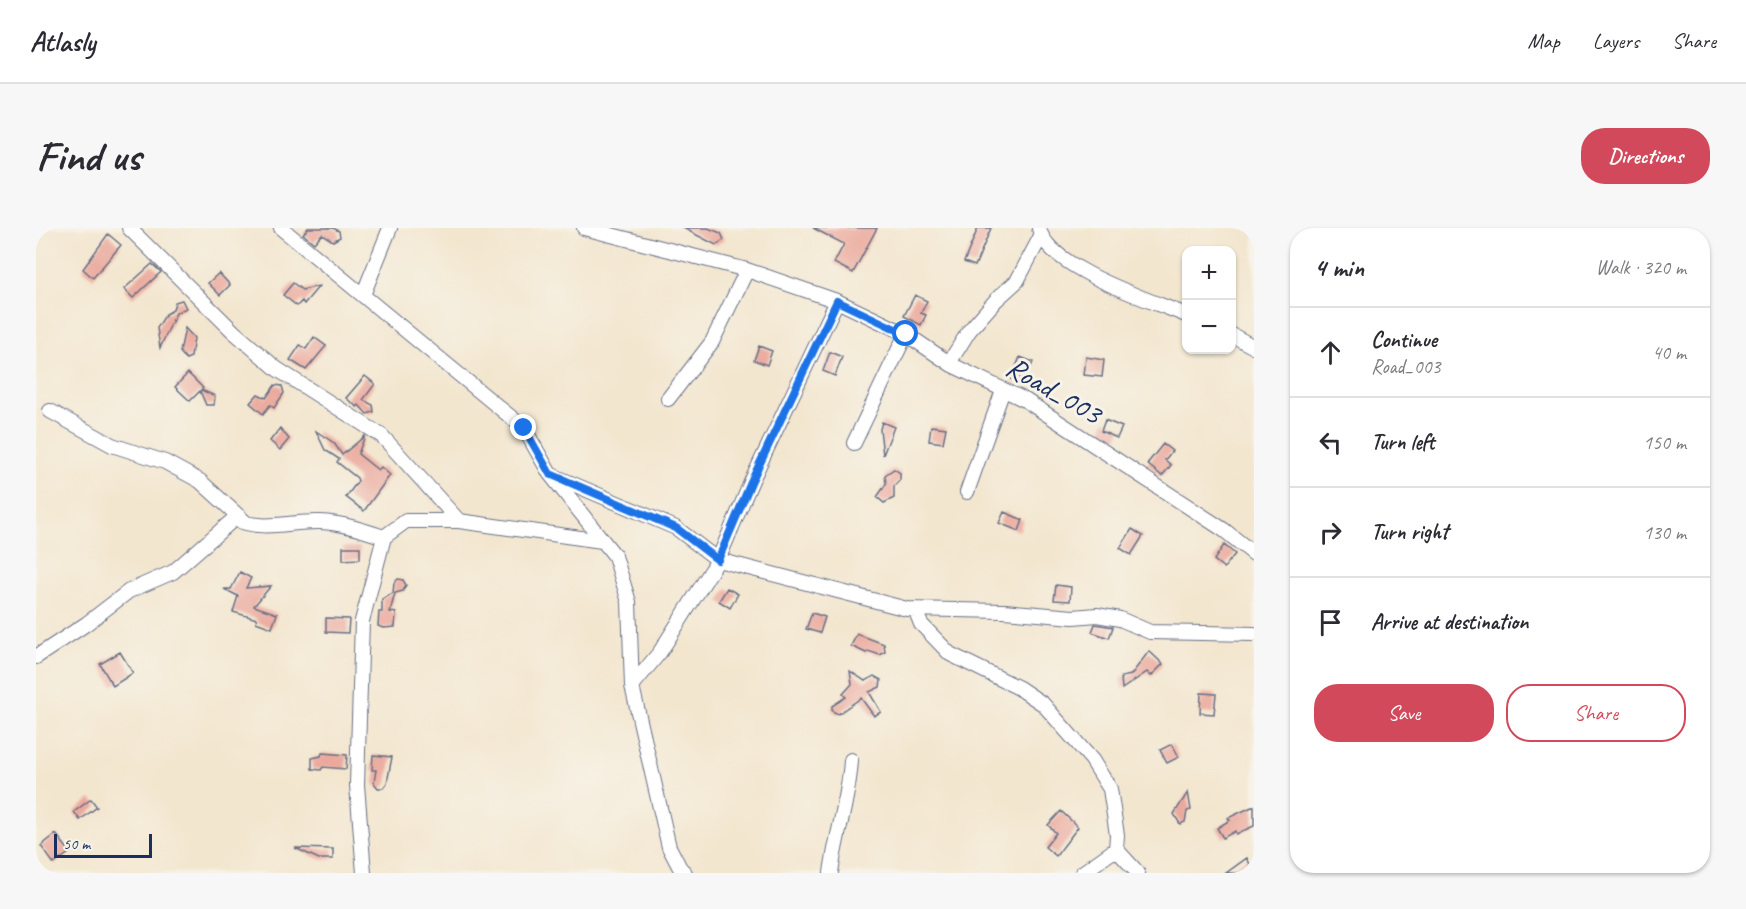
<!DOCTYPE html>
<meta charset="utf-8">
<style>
body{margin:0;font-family:Caveat,sans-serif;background:#f7f7f7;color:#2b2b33}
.controls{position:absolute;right:18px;top:18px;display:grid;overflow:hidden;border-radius:12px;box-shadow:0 2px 4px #0004}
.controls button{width:54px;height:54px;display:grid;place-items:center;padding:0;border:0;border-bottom:2px solid #e1e1e2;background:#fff;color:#2b2b33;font:30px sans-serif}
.scale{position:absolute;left:18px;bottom:15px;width:98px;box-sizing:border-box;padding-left:6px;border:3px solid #1b2f5e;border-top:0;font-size:16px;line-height:21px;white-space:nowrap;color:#1b2f5e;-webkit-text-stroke:4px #f7f3e8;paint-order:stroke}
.stop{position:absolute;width:18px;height:18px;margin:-14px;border:4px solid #1a73e8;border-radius:50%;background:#fff}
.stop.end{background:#1a73e8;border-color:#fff;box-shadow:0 2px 6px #0008}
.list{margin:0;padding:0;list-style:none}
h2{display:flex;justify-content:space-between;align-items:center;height:78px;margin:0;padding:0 24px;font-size:26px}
h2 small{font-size:20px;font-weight:400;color:#7c7c81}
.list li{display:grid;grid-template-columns:39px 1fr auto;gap:18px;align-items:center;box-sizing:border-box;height:90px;padding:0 24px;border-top:2px solid #e1e1e2}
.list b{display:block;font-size:22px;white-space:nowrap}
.list p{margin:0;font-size:20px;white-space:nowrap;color:#7c7c81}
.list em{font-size:20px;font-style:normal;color:#7c7c81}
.actions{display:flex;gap:12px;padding:18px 24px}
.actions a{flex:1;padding:14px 0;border:2px solid #d1495b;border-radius:24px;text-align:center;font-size:21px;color:#d1495b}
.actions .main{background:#d1495b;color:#fff}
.icon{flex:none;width:33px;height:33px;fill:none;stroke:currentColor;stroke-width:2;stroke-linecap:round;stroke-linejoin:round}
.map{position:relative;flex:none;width:1218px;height:645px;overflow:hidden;border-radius:24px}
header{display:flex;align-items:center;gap:36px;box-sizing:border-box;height:84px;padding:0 30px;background:#fff;border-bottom:2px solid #e1e1e2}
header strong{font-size:28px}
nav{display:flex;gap:33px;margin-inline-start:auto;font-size:21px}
.intro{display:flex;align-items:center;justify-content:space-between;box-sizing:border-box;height:144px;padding:0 36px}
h1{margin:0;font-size:42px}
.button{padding:15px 27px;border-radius:24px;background:#d1495b;color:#fff;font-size:21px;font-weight:700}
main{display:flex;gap:36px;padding:0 36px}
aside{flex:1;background:#fff;border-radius:24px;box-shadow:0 2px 4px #0004}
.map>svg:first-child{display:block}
.building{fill:#eba99d}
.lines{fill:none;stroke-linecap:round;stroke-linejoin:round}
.minor-casing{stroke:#676f86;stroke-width:16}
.minor{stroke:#fff;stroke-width:14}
.route{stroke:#1a73e8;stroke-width:8}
.labels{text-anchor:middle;stroke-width:6;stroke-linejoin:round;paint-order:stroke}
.street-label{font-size:30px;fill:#1b2f5e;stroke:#f7f3e8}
</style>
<header>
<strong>Atlasly</strong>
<nav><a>Map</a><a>Layers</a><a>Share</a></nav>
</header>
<div class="intro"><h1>Find us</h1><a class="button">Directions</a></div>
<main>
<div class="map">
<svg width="1218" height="645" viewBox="0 0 1218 645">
<rect width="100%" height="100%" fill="#f7f3e8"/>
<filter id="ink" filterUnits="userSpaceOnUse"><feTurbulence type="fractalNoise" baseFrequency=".0167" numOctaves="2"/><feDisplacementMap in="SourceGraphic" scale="12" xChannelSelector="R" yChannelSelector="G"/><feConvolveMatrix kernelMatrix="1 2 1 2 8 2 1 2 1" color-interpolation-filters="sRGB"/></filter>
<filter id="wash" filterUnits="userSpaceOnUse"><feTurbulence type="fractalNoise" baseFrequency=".008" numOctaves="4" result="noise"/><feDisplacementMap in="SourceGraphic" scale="24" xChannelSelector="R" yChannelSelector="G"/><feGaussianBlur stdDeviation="1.35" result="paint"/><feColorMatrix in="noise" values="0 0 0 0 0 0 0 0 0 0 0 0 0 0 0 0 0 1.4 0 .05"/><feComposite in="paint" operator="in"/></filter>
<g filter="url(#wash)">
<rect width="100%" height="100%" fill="#f3e6cf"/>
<g id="blocks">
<path class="building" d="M 272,0 L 297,0 L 303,3 L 304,9 L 297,13 L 286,6 L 278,15 L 267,6 Z
M 647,0 L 672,0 L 685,5 L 688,12 L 680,17 Z
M 777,0 L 841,0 L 817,45 L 798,35 L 808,16 Z
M 942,0 L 955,0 L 939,38 L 928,34 Z
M 72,6 L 85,17 L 57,50 L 47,41 Z
M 116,36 L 125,44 L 97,70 L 88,61 Z
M 183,45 L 194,57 L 184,67 L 172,55 Z
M 257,55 L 266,62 L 283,58 L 268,76 L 266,73 L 261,78 L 247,67 Z
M 879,67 L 891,73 L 885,85 L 890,87 L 885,97 L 868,88 Z
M 146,72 L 150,80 L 140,85 L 124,120 L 121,100 L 130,86 L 137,82 L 139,74 Z
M 149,100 L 158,110 L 155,129 L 150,131 L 144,124 Z
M 278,109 L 290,118 L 270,142 L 254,132 L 264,117 L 270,121 Z
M 723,118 L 736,123 L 731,137 L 718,132 Z
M 794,124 L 806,129 L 799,148 L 787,143 Z
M 984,129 L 997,134 L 988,156 L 975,151 Z
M 1050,129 L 1068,132 L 1066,149 L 1048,147 Z
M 152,145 L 167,160 L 165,162 L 179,168 L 178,177 L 170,177 L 164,163 L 154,173 L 139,159 Z
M 329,148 L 339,156 L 327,172 L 337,177 L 338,184 L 331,186 L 323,177 L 321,179 L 310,170 Z
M 239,157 L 246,158 L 248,165 L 238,180 L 234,177 L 227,186 L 214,175 L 222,166 L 230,170 Z
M 1069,192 L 1086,199 L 1081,210 L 1065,203 Z
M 846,194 L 858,199 L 847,227 L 844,201 Z
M 895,198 L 910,200 L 907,215 L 893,213 Z
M 244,200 L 253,211 L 244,222 L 234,213 Z
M 280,203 L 298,215 L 306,227 L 329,208 L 322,226 L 342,242 L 345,239 L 354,247 L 328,283 L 310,269 L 322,253 L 321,250 L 301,234 L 303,231 L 289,222 Z
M 1127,216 L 1136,223 L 1129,232 L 1135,237 L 1126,248 L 1111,236 Z
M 858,241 L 864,245 L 864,252 L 858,258 L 858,270 L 848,275 L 841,269 L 850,256 L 849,247 Z
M 968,284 L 987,292 L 983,303 L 963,295 Z
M 1096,301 L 1107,308 L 1095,327 L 1084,320 Z
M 1188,317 L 1199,326 L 1188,340 L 1178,332 Z
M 307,319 L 324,319 L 324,331 L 307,332 Z
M 204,344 L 215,350 L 210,360 L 235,358 L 218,378 L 241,386 L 236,400 L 220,394 L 221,391 L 197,384 L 202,368 L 188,361 L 195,361 Z
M 362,351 L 367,352 L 370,357 L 367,363 L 359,365 L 354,384 L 360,385 L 359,399 L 347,400 L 342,398 L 343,384 L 346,384 L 346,371 L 357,365 L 358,355 Z
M 1020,357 L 1035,359 L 1034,373 L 1018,372 Z
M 691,360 L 702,366 L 694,380 L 683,373 Z
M 776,385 L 789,389 L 784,405 L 770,401 Z
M 290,390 L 313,391 L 312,405 L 290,404 Z
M 1059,396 L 1077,399 L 1073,410 L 1056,404 Z
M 821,406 L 848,416 L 849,424 L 844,427 L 832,423 L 830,425 L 815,418 Z
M 1113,423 L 1127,436 L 1115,448 L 1111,444 L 1086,461 L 1085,449 L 1095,447 Z
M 84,424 L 97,445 L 77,458 L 64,436 Z
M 814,443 L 829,453 L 838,448 L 845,452 L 844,459 L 833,464 L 845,484 L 838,488 L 825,470 L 802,486 L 796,483 L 796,478 L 810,469 L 807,466 L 816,456 Z
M 1165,465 L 1180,466 L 1178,486 L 1164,485 Z
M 1136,516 L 1143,529 L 1131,535 L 1124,522 Z
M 286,525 L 311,527 L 310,541 L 287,539 L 285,542 L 276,541 L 276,530 L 285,528 Z
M 337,527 L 356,529 L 351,555 L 347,560 L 342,560 L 338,555 L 340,542 L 336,542 Z
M 1152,564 L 1155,582 L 1151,583 L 1149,594 L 1144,596 L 1138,586 Z
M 55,571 L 61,579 L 44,592 L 38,584 Z
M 1218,578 L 1218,598 L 1200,606 L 1199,603 L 1187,610 L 1181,600 L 1194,592 L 1192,590 Z
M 1025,583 L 1042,599 L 1020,628 L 1009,619 L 1020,605 L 1012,597 Z
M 20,606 L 34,624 L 18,636 L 5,618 Z
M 259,620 L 297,621 L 297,631 L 283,631 Z
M 1211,630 L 1218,645 L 1190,645 Z"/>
</g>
</g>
<g filter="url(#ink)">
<use href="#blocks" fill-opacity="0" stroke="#676f86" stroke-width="1.5"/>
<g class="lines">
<defs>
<path id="minor" d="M 93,0 L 198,104 L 241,141 L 346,208 L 423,293 L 566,313
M 245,0 L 488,200 L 514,246 L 579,328 L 593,374 L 596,458 L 624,424 L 682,332 L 716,252 L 801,73
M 548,0 L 711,42 L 801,73 L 870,106 L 916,137 L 989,172 L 1188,302 L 1218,326
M 1003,0 C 1010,39 1116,73 1150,87
M 327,67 L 354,0
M 1196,107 L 1218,119
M 913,135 L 933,103 L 960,72 L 981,53 L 1005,8
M 632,171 L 676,114 L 711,42
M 14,183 L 76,217 L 129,234 L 164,253 L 209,294
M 818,215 L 870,106
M 516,247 L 640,300 L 682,332 L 871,381 L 968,383 L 1037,389 L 1061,387 L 1084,391 L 1114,404 L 1218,406
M 931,264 L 967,162
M 879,381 L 885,396 L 914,426 L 983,460 L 1007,476 L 1056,532 L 1074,561 L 1081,607 L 1080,621 L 1102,645
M 0,429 L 50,396 L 93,363 L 137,344 L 198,291 C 228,304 253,293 284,294 C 306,295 327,302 348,309 L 370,293 L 423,293
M 596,458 L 633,619 L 644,640 L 649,645
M 328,645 L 321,557 L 326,393 L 348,309
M 795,645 C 800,606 813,571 815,532
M 1046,645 L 1080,621"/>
</defs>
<use href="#minor" class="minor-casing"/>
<use href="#minor" class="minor"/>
</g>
</g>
<g class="lines" filter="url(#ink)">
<path class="route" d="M 488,200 L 514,246 L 640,300 L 682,332 L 716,252 L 801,73 L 870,106"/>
</g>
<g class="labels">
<g class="street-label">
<text transform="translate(1018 162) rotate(30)" y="10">Road_003</text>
</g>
</g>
</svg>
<div class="controls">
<button>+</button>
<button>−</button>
</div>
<div class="scale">50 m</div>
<div class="stop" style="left:870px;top:106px"></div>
<div class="stop end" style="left:488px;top:200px"></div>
</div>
<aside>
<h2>4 min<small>Walk · 320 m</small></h2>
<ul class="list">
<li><svg class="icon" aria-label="ahead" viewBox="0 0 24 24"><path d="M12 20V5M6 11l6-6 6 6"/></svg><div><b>Continue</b><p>Road_003</p></div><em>40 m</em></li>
<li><svg class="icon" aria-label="left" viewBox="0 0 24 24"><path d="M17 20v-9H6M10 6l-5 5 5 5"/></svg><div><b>Turn left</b></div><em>150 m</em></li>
<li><svg class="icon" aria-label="right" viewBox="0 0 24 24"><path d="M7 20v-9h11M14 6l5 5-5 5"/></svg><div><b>Turn right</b></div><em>130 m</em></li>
<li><svg class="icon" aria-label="arrive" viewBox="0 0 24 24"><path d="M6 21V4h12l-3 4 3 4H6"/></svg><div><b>Arrive at destination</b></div></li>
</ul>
<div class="actions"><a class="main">Save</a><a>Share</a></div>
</aside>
</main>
